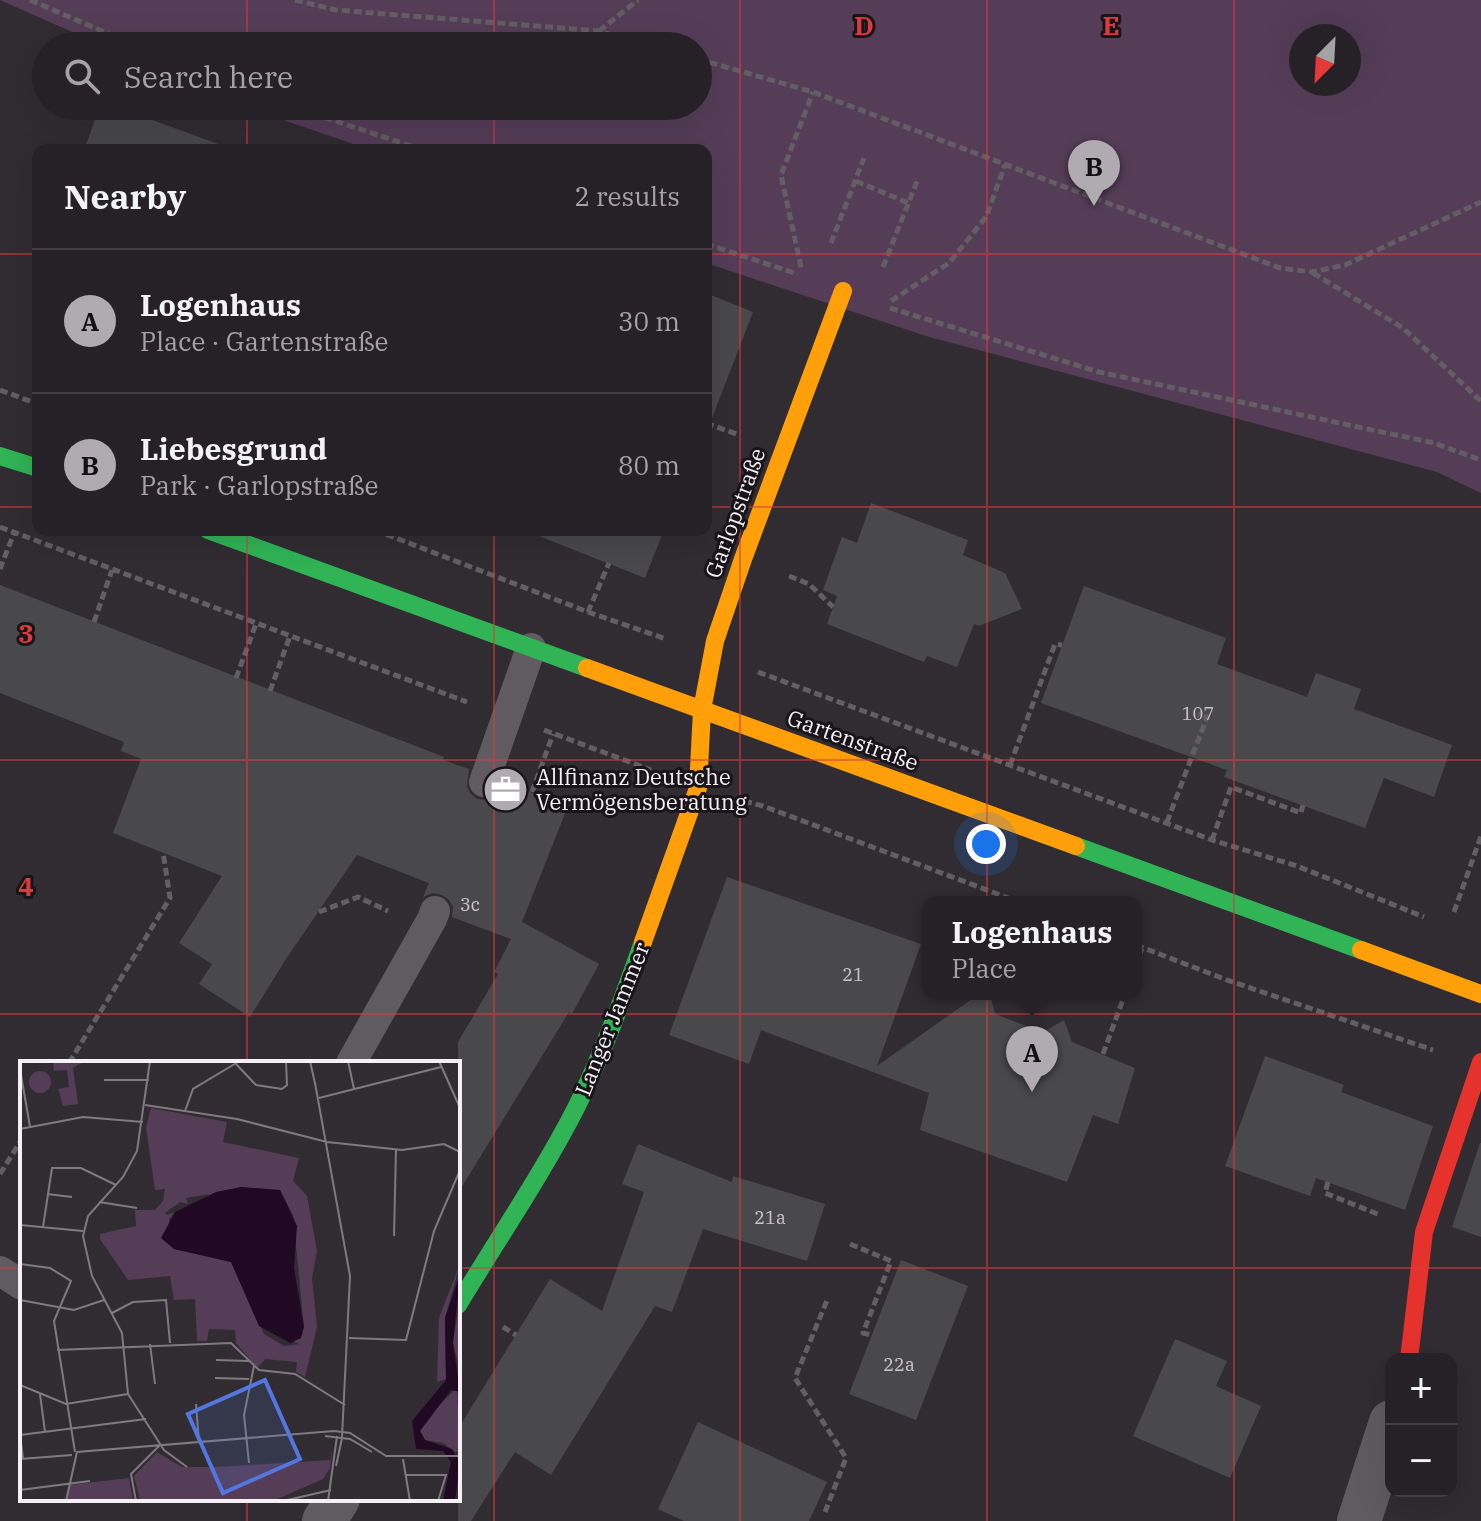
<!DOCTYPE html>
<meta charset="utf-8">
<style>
body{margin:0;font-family:"IBM Plex Serif",serif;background:#312e32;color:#f1f3f6}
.controls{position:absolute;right:24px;bottom:24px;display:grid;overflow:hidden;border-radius:16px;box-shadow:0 8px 32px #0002}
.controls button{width:72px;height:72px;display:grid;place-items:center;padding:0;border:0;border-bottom:2px solid #423e43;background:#252126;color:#f1f3f6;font:40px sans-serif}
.compass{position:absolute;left:1289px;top:24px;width:72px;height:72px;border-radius:50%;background:#252126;box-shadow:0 8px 32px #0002;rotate:204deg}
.you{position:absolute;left:986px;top:844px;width:28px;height:28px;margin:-20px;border:6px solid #fff;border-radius:50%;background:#1a73e8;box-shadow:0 0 0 12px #1a73e833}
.badge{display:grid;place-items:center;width:52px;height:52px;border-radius:50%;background:#b0abb1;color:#111;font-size:26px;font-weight:700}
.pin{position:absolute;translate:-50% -66px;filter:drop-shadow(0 2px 4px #0008)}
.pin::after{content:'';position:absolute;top:42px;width:28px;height:24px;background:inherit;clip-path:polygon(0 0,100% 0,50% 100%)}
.popup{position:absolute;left:922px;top:896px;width:220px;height:104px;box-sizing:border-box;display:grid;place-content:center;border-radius:16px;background:#252126;filter:drop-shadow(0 2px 6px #0005);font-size:26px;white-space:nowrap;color:#a3a3a7}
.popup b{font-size:30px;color:#f1f3f6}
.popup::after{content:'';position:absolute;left:50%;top:100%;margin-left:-16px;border:16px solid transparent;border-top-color:#252126}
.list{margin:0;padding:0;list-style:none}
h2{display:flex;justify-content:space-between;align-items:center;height:104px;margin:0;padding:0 32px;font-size:34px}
h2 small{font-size:26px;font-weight:400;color:#a3a3a7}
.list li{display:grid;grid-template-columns:52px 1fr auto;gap:24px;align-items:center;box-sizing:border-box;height:144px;padding:0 32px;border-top:2px solid #423e43}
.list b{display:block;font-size:30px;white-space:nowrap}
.list p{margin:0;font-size:26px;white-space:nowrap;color:#a3a3a7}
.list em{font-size:26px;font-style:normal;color:#a3a3a7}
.icon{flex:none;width:44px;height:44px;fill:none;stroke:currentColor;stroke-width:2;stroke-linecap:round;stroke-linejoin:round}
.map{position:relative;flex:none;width:1481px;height:1521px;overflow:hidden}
.search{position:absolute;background:#252126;box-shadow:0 8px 32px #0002;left:32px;top:32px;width:680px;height:88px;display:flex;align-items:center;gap:20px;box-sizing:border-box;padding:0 28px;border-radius:44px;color:#a3a3a7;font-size:30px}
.panel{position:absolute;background:#252126;box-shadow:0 8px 32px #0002;left:32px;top:144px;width:680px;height:392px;border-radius:16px}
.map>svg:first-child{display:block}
.green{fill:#553d58;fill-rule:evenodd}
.building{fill:#49494b}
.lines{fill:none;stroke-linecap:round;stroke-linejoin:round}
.path{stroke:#625e63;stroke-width:5;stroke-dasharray:8 4;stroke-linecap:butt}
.lane{stroke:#605b61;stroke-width:30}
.street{stroke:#605b61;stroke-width:44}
.fast{stroke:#30b455;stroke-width:18}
.slow{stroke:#ff9f0a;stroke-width:18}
.jam{stroke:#e5322d;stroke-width:18}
.grid{fill:none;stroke:#d93c3d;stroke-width:2;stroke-opacity:0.55}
.labels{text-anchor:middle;stroke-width:6;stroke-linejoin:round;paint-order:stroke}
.number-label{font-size:18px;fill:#cac6cb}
.street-label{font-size:22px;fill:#f5eff6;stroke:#181418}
.poi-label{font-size:22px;fill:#f5eff6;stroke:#181418;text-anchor:start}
.inset-road{fill:none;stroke:#7f7a80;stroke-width:2}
.view{fill:#5376e0;fill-opacity:0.15;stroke:#5376e0;stroke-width:4}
.inset-edge{fill:none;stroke:#f5eff6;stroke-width:4}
.grid-label{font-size:26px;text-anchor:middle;font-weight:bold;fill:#d93c3d;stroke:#181418;stroke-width:6;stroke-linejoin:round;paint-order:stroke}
</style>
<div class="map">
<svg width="1481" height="1521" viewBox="0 0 1481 1521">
<rect width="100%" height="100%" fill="#312c32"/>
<path class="green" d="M 0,0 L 1481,0 L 1481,493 L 1437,472 L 926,336 L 706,263 L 706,150 L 371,150 L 242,106 L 698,106 L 698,46 L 104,46 ZM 1301,36 L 1349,36 L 1349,84 L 1301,84 Z"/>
<path class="building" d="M 100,106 L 114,106 L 221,145 L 220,150 L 84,150 Z
M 706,293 L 753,312 L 709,426 L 706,425 Z
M 871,503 L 968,540 L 963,555 L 1005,573 L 1022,609 L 979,626 L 974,624 L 957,667 L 927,656 L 924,662 L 827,624 L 837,596 L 823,590 L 842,537 L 857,543 Z
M 531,530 L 664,530 L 645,578 L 531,533 Z
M 0,585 L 444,757 L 443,760 L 469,769 L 467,786 L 470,793 L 477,799 L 487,800 L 495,796 L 503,782 L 568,806 L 522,922 L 599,964 L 572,1014 L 569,1012 L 458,1193 L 458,1042 L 498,974 L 494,972 L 511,939 L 452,917 L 453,907 L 449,900 L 442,895 L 433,893 L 423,897 L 429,883 L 357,855 L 286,959 L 250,1017 L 199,984 L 212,964 L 179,943 L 222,876 L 113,833 L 141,759 L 121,751 L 124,742 L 0,693 Z
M 1084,586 L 1226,638 L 1217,664 L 1307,697 L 1316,673 L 1361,689 L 1354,709 L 1452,745 L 1434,797 L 1384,778 L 1365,828 L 1224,777 L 1227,770 L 1041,703 Z
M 727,877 L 921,944 L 877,1066 L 979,994 L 990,994 L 995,1014 L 1043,1032 L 1064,1020 L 1072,1042 L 1135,1068 L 1118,1124 L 1093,1115 L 1067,1182 L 920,1130 L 929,1093 L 761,1030 L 749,1064 L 669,1035 Z
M 1265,1056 L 1344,1085 L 1341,1092 L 1433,1126 L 1405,1210 L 1316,1178 L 1310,1196 L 1225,1166 Z
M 1480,1143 L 1481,1143 L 1481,1237 L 1452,1227 Z
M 638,1144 L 732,1182 L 733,1176 L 825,1204 L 807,1261 L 703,1229 L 672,1312 L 655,1306 L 551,1475 L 515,1452 L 471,1521 L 458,1521 L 458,1429 L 550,1279 L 602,1311 L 644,1192 L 622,1184 Z
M 901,1260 L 968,1286 L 916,1420 L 849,1394 Z
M 1175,1339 L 1227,1361 L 1216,1386 L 1261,1406 L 1230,1478 L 1133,1436 Z
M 698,1422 L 827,1482 L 809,1521 L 684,1521 L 658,1509 Z"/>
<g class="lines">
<path class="path" d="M 30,0 L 137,46
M 295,0 L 336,10 L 599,31 L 652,46
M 599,31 L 638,0
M 698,59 L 813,92 L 1280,268 L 1312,272 L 1345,265 L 1481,202
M 290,106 L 423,150
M 856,181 L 908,203
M 831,243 L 864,158
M 706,244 L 798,274
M 801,267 L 781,175 L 813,92
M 883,267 L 918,179
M 1313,273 L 1403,328 L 1481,401
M 891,301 L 949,263 L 986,217 L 1005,165
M 890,308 L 1099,372 L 1434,443 L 1481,460
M 0,390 L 38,404
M 706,423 L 739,435
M 0,527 L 467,702
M 375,530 L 588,612 L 666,639
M 0,569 L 14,533
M 789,576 L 809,584 L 833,607
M 588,612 L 609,563
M 94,622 L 112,570
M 758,672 L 1212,840 L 1297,866 L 1424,917
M 236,678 L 256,624
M 270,691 L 290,636
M 544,730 L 651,770
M 1010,765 L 1055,644 L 1062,645
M 532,792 L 553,734
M 744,801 L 763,806 L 1019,902
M 1167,822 L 1207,717 L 1198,714
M 1212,840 L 1231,787 L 1301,813 L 1303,805
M 319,912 L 358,897 L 388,911
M 1454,912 L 1481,836
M 1136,945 L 1227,980 L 1433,1050
M 1136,964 L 1142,948
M 1103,1054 L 1125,994
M 69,1063 L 170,898 L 163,852
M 0,1174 L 22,1139
M 1328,1182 L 1325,1193 L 1380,1215
M 850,1244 L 891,1261 L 863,1333 L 871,1335
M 503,1327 L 516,1335
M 825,1512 L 846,1458 L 795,1378 L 828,1298"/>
<path class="lane" d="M 484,782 L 531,648
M 351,1063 L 432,919 L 435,911
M 0,1271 L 22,1285"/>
<path class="street" d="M 324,1521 L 338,1499
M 1359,1521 L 1391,1422"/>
<path class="fast" d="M 0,456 L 38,468
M 208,530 L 587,668
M 1076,846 L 1361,950
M 458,1305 C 497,1240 543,1173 577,1106 C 603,1053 623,998 643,942"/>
<path class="slow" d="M 587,668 L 1076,846
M 643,942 L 698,788 L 702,710 L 715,641 L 743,559 L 843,291
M 1361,950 L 1481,994"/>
<path class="jam" d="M 1409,1359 L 1424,1232 L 1481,1062"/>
</g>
<path class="grid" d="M 247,0 L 247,46M 494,0 L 494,46M 740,0 L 740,1521M 987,0 L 987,1521M 1234,0 L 1234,1521M 247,106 L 247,150M 494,106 L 494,150M 0,254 L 38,254M 706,254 L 1481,254M 0,507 L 38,507M 706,507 L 1481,507M 247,530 L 247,1063M 494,530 L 494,1521M 0,760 L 1481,760M 0,1014 L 1481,1014M 0,1268 L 22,1268M 458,1268 L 1481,1268M 247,1499 L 247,1521"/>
<defs>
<symbol id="office-disc" viewBox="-11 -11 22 22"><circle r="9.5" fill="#b0abb1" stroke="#181418"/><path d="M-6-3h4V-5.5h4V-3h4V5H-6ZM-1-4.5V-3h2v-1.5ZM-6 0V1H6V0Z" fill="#fff"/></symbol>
</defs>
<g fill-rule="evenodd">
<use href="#office-disc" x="480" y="764" width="51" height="51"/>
</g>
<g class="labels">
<g class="number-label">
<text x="1198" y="720">107</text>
<text x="470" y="911">3c</text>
<text x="853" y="981">21</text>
<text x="770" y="1224">21a</text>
<text x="899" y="1371">22a</text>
</g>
<g class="street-label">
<text transform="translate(735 513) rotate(-70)" y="8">Garlopstraße</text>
<text transform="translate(853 740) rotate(20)" y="8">Gartenstraße</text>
<text transform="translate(612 1019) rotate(-68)" y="8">Langer Jammer</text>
</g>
<g class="poi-label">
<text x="536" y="785">Allfinanz Deutsche<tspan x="536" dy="25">Vermögensberatung</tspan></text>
</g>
</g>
<g transform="translate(20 1061)">
<rect width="440" height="440" fill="#312c32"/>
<path d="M 33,0 L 65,0 L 53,7 L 58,43 L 43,45 L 38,28 L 49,26 L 47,9 L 34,10 ZM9 21a11 11 0 1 1 22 0a11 11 0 1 1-22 0ZM 131,47 L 207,61 L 203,81 L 279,97 L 273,120 L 287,135 L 297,190 L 292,217 L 297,266 L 285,316 L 276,311 L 277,301 L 245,298 L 238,306 L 234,303 L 216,282 L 215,269 L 189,268 L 187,280 L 177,280 L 175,238 L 154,239 L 150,215 L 108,219 L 80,178 L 80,173 L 116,165 L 115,149 L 135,149 L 143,140 L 145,128 L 135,129 L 126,66 ZM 221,126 L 260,129 L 273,154 L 284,266 L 274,281 L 280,283 L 264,285 L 244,273 L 211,201 L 154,188 L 150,182 L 149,158 L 155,151 L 147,154 L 145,152 L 160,141 L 168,143 L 166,137 L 189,133 L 183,139 ZM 440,203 L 425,257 L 426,318 L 417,321 L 419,257 ZM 440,236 L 440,310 L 433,282 ZM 437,327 L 440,390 L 435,391 L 423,382 L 405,379 L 400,370 L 403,359 ZM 313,385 L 310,407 L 303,418 L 253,440 L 120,440 L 114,415 L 137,391 L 162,406 L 195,406 L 310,399 ZM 109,417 L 113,440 L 47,440 L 49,424 Z" fill="#553d58" fill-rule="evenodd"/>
<path d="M 221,126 L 260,129 L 277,165 L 274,207 L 284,266 L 281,277 L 270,282 L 239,265 L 211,201 L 154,188 L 141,177 L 155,151 L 196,131 ZM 440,213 L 433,282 L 440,331 L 431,329 L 400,370 L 405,379 L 432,388 L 440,401 L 435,440 L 423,440 L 431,401 L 423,390 L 396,388 L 392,360 L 426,319 L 425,257 Z" fill="#210823"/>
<path class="inset-road" d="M 130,0 L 117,90 L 103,116 L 68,155 L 63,175 L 72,215 L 102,272 L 108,333 L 144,389 L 167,406M 290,0 L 296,27M 328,0 L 334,28M 419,0 L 440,47M 216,3 L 236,24 L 262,28 L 267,24 L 266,0M 0,8 L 10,66M 84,19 L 129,19M 295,22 L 330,215 L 322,376M 299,37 L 421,6M 125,44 L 217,58 L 307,81M 165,50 L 173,28 L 218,1M 0,68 L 63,56 L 123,61M 307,81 L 382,89 L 424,83 L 440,91M 27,133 L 52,136M 79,141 L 117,147M 0,164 L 63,170M 23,166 L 32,107 L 61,107 L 96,124M 374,175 L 376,88M 0,203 L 30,207 L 51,220 L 34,260 L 55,391M 0,239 L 54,249 L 84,239M 92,252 L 113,241 L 146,239 L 150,282M 329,277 L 386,279 L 414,170 L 440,109M 130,283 L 135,323M 37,289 L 211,282 L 239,309 L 275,313 L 325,344M 196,299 L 229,300M 195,317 L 229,318M 0,324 L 46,343 L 108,333M 20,333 L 25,371M 176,343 L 179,381M 0,373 L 3,397M 0,374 L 126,358M 305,375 L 330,378 L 352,391M 365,395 L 440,395M 0,398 L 52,394M 383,398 L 390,440M 229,402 L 224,354 L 234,305M 316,405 L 322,377M 385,414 L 426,414 L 418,440M 0,429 L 70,420M 46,440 L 57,391 L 314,370 L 330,372 L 366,395M 116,440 L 111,413 L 141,383M 263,440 L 311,429M 308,440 L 317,375"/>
<path class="view" d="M 245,319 L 280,398 L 203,432 L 168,353 Z"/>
<rect width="440" height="440" class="inset-edge"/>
</g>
<g class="grid-label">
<text x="864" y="35">D</text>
<text x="1111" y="35">E</text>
<text x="26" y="643">3</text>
<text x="26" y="896">4</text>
</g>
</svg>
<div class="controls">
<button>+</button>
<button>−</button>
</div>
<svg class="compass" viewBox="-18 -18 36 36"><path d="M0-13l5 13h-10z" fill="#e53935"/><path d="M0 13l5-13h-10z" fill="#a3a3a7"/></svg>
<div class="you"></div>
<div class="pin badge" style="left:1032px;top:1092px">A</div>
<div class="popup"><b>Logenhaus</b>Place</div>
<div class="pin badge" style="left:1094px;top:206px">B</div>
<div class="search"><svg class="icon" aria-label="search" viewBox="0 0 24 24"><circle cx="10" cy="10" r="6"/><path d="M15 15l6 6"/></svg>Search here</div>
<section class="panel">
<h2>Nearby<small>2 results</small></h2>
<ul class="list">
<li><span class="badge">A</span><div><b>Logenhaus</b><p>Place · Gartenstraße</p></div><em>30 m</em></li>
<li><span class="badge">B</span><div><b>Liebesgrund</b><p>Park · Garlopstraße</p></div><em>80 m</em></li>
</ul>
</section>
</div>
